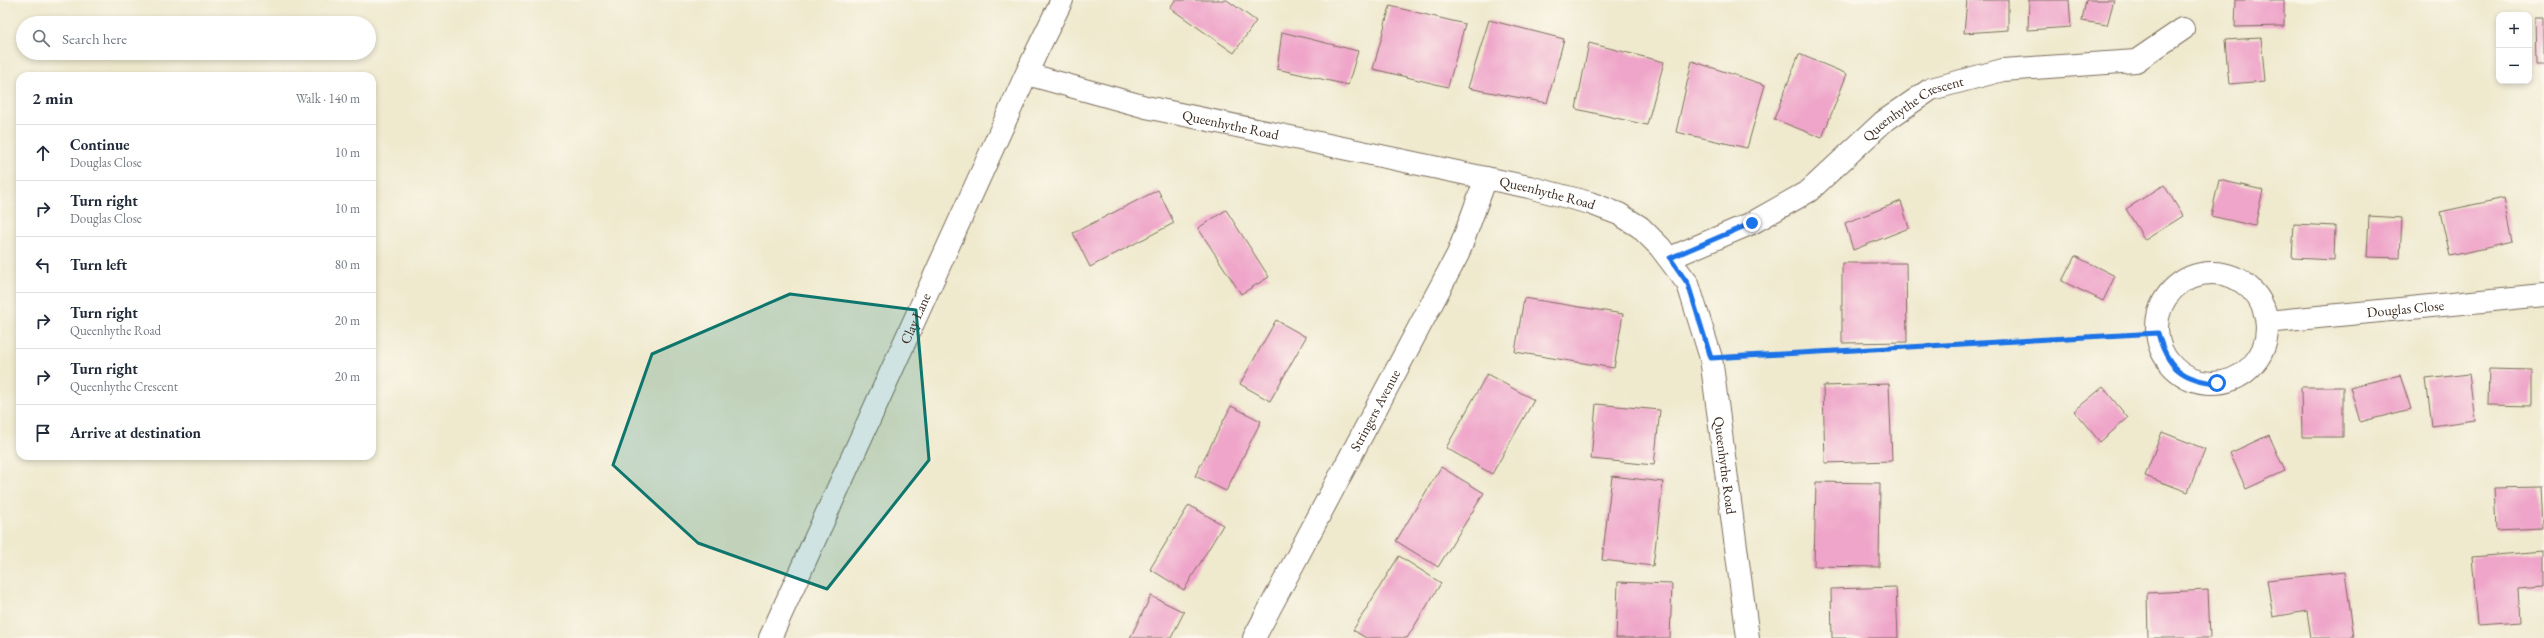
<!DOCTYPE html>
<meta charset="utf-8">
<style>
body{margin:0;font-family:"EB Garamond",serif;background:#f2f2f3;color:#1f2937}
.controls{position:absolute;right:12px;top:12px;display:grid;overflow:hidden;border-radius:8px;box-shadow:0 2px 6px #0003}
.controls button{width:36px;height:36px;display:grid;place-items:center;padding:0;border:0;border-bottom:1px solid #e0e1e3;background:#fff;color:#1f2937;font:20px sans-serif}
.stop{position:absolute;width:12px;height:12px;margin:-9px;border:3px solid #1a73e8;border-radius:50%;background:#fff}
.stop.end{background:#1a73e8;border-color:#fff;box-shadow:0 1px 4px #0008}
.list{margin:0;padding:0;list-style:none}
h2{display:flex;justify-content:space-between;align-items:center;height:52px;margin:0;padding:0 16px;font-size:17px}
h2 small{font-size:13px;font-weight:400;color:#747a83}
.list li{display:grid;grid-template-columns:26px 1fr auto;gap:12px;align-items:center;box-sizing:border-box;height:56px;padding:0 16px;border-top:1px solid #e0e1e3}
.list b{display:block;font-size:15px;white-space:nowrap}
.list p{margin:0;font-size:13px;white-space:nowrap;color:#747a83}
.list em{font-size:13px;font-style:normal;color:#747a83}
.icon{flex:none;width:22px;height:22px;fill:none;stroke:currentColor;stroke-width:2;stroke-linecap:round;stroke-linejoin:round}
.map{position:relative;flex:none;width:2544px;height:638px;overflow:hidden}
.search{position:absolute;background:#fff;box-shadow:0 2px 6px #0003;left:16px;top:16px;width:360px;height:44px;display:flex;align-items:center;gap:10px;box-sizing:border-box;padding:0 14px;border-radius:22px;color:#747a83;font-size:15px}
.panel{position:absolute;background:#fff;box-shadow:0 2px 6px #0003;left:16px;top:72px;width:360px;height:388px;border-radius:12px}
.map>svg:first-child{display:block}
.building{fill:#efa5c9}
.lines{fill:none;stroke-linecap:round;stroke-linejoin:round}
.minor-casing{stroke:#7a6d5c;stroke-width:24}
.tertiary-casing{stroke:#7a6d5c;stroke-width:24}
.path{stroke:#7a6d5c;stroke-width:2.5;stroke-dasharray:3 3;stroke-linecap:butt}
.minor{stroke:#fff;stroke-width:22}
.tertiary{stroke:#fff;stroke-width:22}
.route{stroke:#1a73e8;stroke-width:5}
.marked{fill:#0f766e;fill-opacity:0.2;stroke:#0f766e;stroke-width:3;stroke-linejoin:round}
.labels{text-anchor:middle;stroke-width:3.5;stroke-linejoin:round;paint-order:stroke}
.street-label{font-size:14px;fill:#3b2a1e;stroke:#fbf7ec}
</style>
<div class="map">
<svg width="2544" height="638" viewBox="0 0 2544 638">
<rect width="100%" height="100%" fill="#fbf7ec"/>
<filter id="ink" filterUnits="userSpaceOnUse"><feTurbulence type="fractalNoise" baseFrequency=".025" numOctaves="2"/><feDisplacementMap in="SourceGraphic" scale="8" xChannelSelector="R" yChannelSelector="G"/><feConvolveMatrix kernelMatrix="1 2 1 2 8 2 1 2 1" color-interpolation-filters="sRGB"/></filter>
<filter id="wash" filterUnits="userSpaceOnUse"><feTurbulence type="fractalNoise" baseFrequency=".012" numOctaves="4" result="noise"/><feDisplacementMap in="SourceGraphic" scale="16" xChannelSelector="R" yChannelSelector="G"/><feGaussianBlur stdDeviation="0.9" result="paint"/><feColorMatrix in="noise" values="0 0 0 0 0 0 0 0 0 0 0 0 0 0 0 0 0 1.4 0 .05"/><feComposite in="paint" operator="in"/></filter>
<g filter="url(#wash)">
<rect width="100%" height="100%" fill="#efe9ce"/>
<g id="blocks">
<path class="building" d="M 1175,0 L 1227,0 L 1256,21 L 1234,53 L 1170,8 Z
M 1967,0 L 2008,0 L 2008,30 L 1964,33 Z
M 2029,0 L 2069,0 L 2071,27 L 2028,30 Z
M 2086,0 L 2114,0 L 2107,25 L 2082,21 Z
M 2236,0 L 2284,0 L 2284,26 L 2235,27 Z
M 1390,6 L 1465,24 L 1448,87 L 1373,69 Z
M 2535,18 L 2544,18 L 2544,64 L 2536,64 Z
M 1489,20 L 1564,39 L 1547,103 L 1468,88 Z
M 1282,32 L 1358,51 L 1348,85 L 1277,69 Z
M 2261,38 L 2265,81 L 2229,84 L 2225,40 Z
M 1589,43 L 1664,62 L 1647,125 L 1576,109 Z
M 1799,54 L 1847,74 L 1822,138 L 1774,119 Z
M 1692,61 L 1765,85 L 1747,148 L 1676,132 Z
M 2219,180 L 2263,190 L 2255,226 L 2211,216 Z
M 2164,185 L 2183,216 L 2145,240 L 2126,209 Z
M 1158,190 L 1174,223 L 1090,267 L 1073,233 Z
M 2504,198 L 2513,242 L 2450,256 L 2440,212 Z
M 1901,201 L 1909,228 L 1853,250 L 1845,223 Z
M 1226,210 L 1269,277 L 1241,294 L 1198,228 Z
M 2369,216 L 2402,218 L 2400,258 L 2367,257 Z
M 2294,224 L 2335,226 L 2334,260 L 2292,258 Z
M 2075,256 L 2115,276 L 2103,301 L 2062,281 Z
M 1842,263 L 1906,263 L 1907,342 L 1842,343 Z
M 1524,298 L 1623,314 L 1614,368 L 1515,352 Z
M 1276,320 L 1306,337 L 1270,401 L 1240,384 Z
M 2489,369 L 2532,370 L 2532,406 L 2488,405 Z
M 1487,374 L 1534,400 L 1492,474 L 1446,448 Z
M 2469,374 L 2475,420 L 2432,426 L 2426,379 Z
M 2400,375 L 2411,409 L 2360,422 L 2350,387 Z
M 1889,384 L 1892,461 L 1825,463 L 1823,386 Z
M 2103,387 L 2128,418 L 2100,442 L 2074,411 Z
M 2301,387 L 2343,387 L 2343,437 L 2302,437 Z
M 1596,404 L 1660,410 L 1654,465 L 1591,459 Z
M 1231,406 L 1261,421 L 1226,491 L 1195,476 Z
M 2162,432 L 2205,449 L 2188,492 L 2145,476 Z
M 2269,435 L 2285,471 L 2246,489 L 2230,453 Z
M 1441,467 L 1484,493 L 1438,567 L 1396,541 Z
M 1612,476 L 1663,482 L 1653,566 L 1602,560 Z
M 1816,482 L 1880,483 L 1879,567 L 1814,566 Z
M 2540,487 L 2542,528 L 2496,530 L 2494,488 Z
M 1189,505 L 1223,525 L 1184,590 L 1150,569 Z
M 2544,551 L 2544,587 L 2518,589 L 2520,622 L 2478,625 L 2472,557 Z
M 1399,556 L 1441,583 L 1407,638 L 1366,638 L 1353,630 Z
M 2345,572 L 2354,638 L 2311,638 L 2307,611 L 2273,617 L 2267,580 Z
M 1618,582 L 1672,584 L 1670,638 L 1616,638 Z
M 1896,587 L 1898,638 L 1832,638 L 1831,589 Z
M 2208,590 L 2210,638 L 2148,638 L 2147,593 Z
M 1151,596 L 1184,612 L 1171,638 L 1130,638 Z"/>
</g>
</g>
<g filter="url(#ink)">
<use href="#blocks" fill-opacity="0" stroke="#7a6d5c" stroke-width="1"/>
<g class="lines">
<defs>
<g id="minor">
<path id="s1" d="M 1027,74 L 1146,107 L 1529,187 L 1590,203 L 1619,214 L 1640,227 L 1660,247 L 1688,284 L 1711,358 L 1748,638"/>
<path id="s2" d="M 1670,258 L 1752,223 L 1809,191 L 1883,122 L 1931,89 L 2003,70 L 2136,61 L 2183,29"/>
<circle cx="2212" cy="328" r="55"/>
<path id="s3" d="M 2267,322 L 2544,295"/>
<path id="s4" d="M 1254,638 L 1458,254 L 1486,178"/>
</g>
<g id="tertiary">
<path id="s5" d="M 770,638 L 1035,55 L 1062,0"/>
</g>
</defs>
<use href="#minor" class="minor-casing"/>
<use href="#tertiary" class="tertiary-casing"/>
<path class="path" d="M 1743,356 L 2157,333"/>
<use href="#minor" class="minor"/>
<use href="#tertiary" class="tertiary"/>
</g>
</g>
<g class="lines" filter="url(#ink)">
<path class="route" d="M 1752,223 L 1670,258 L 1688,284 L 1711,358 L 2158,333 C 2167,367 2182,380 2217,383"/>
</g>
<path class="marked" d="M 790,294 L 916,310 L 929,460 L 827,589 L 698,543 L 613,465 L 652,354 Z"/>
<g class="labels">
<g class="street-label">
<text dy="5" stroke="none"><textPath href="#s2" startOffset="289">Queenhythe Crescent</textPath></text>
<text dy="5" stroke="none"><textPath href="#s1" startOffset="210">Queenhythe Road</textPath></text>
<text dy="5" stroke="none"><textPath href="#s1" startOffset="534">Queenhythe Road</textPath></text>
<text dy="5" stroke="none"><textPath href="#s3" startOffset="139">Douglas Close</textPath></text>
<text dy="5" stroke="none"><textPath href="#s5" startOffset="351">Clay Lane</textPath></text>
<text dy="5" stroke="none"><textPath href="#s4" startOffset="258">Stringers Avenue</textPath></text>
<text dy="5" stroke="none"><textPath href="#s1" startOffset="894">Queenhythe Road</textPath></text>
</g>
</g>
</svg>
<div class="controls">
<button>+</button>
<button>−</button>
</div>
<div class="stop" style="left:2217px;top:383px"></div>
<div class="stop end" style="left:1752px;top:223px"></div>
<div class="search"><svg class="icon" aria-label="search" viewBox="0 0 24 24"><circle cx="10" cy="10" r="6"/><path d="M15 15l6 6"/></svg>Search here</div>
<section class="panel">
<h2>2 min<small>Walk · 140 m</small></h2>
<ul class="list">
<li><svg class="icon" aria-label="ahead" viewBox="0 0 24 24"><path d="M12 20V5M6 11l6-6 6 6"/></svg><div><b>Continue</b><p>Douglas Close</p></div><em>10 m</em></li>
<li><svg class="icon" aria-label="right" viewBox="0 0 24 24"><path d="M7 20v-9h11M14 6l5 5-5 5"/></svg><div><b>Turn right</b><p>Douglas Close</p></div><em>10 m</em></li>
<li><svg class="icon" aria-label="left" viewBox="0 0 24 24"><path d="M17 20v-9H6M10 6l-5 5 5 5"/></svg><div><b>Turn left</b></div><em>80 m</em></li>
<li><svg class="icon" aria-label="right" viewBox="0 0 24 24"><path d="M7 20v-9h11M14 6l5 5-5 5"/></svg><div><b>Turn right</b><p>Queenhythe Road</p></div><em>20 m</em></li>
<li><svg class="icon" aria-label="right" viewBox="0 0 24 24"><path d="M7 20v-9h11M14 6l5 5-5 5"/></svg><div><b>Turn right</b><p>Queenhythe Crescent</p></div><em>20 m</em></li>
<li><svg class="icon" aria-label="arrive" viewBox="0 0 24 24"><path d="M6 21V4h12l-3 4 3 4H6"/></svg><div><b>Arrive at destination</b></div></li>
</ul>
</section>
</div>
